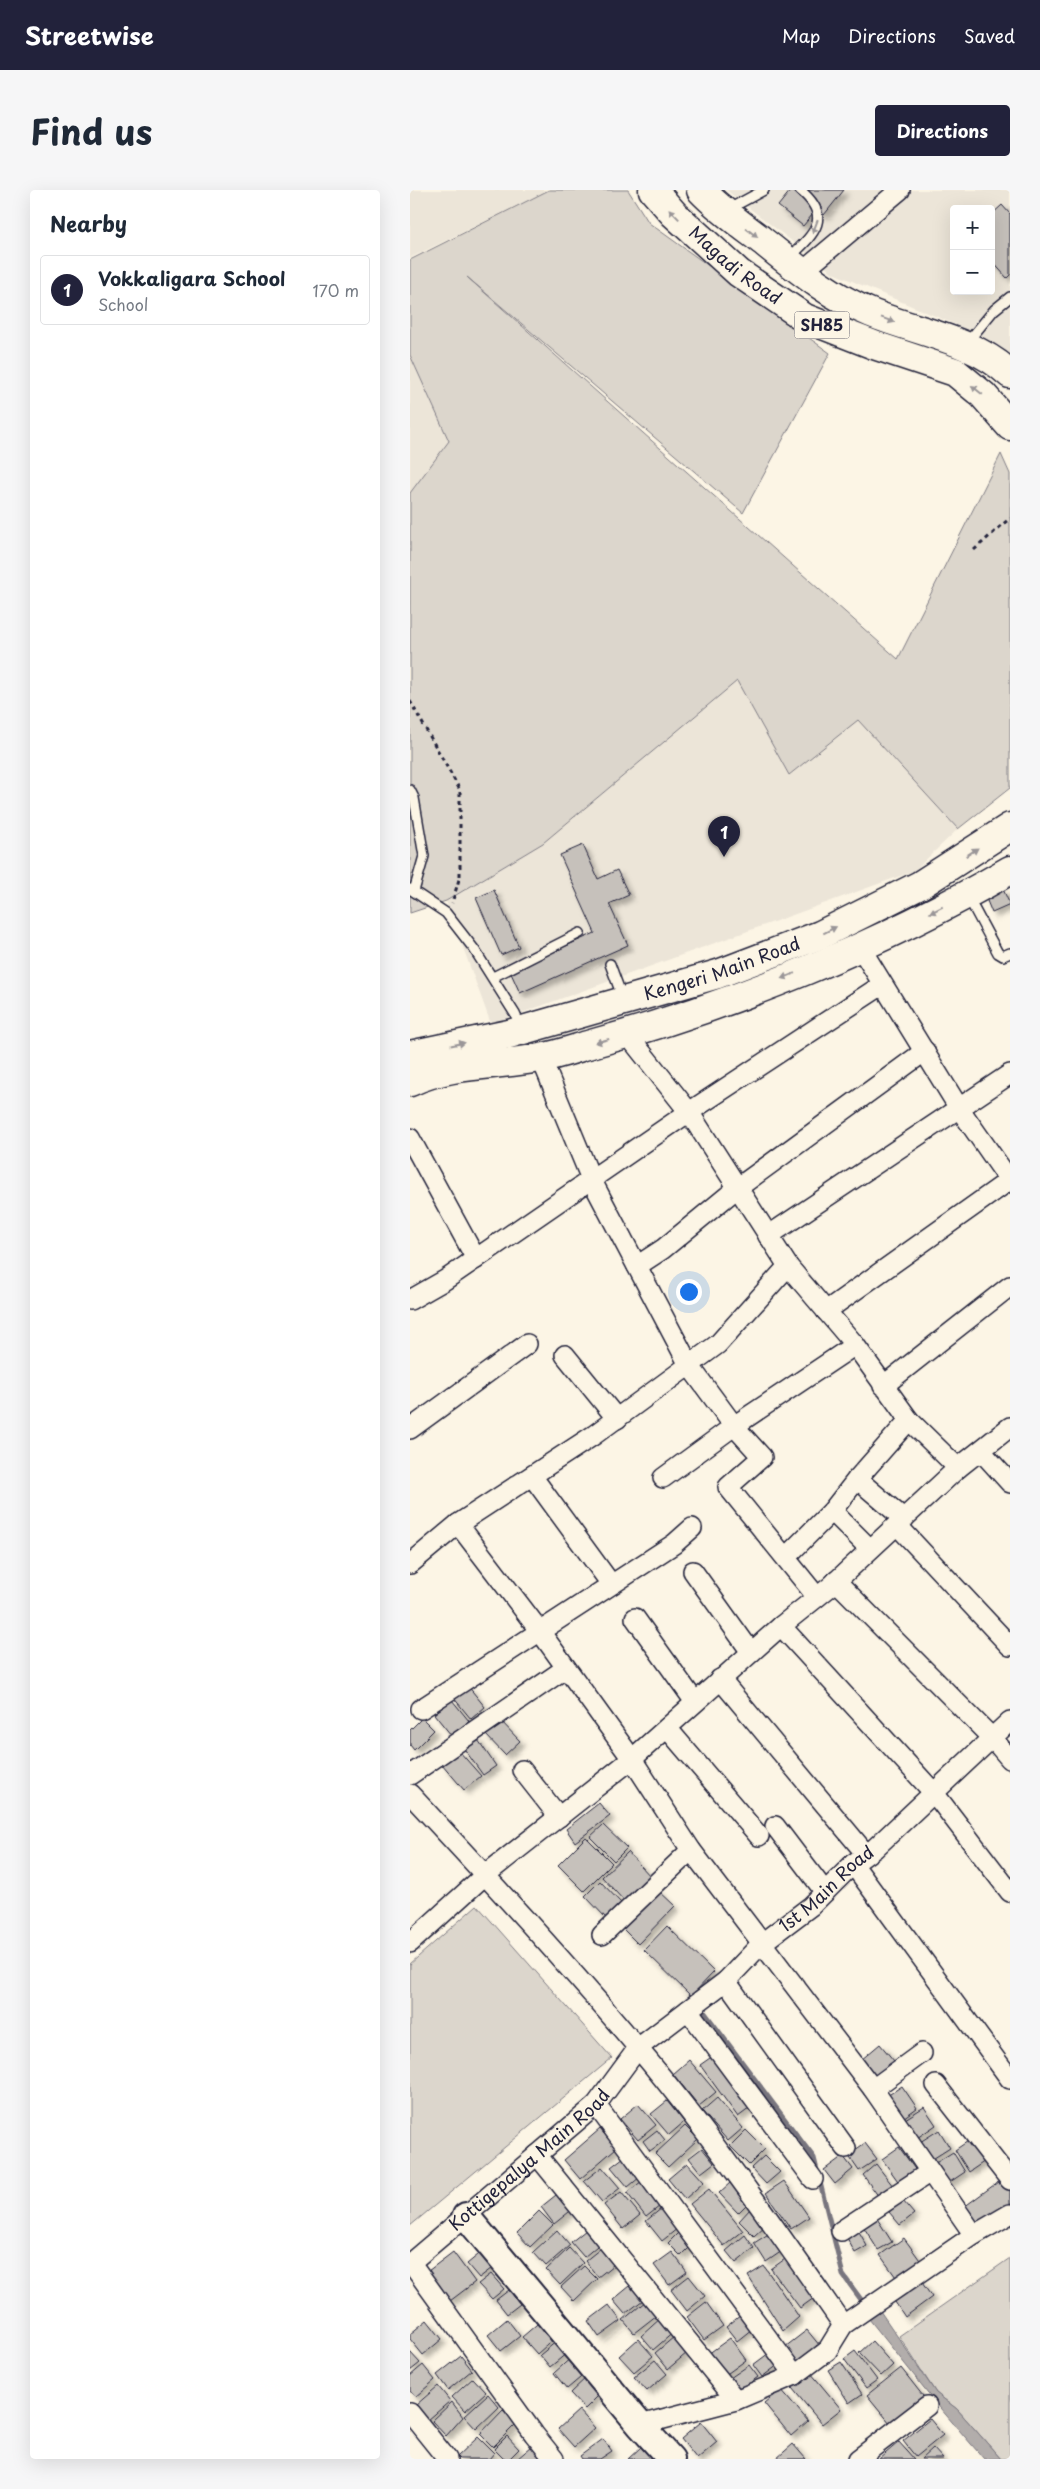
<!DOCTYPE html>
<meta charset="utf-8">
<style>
body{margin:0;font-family:"Playpen Sans",sans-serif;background:#f6f6f7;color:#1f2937}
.controls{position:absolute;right:15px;top:15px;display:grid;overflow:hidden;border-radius:5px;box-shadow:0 5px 20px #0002}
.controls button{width:45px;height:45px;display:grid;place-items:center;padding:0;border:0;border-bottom:1px solid #e0e1e3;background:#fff;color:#1f2937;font:25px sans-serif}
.you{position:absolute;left:278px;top:1101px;width:18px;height:18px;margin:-12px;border:4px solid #fff;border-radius:50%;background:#1a73e8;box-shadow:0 0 0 8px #1a73e833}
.badge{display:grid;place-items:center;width:32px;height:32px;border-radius:50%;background:#22223b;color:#fff;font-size:16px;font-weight:700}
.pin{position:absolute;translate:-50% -41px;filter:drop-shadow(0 1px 2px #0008)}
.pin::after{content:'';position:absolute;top:26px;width:18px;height:15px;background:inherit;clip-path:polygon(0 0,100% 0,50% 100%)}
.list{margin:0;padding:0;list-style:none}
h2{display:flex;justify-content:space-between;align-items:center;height:65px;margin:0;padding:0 20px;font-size:21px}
h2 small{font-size:16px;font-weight:400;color:#747a83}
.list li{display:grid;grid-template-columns:32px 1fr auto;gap:15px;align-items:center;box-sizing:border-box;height:70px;margin:0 10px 10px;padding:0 10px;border:1px solid #e0e1e3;border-radius:5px}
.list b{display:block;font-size:19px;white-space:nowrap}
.list p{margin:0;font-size:16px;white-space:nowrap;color:#747a83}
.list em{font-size:16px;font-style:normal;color:#747a83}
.map{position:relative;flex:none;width:600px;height:2269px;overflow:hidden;border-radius:5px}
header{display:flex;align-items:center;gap:30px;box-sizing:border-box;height:70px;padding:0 25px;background:#22223b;color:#fff}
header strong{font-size:24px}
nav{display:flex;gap:28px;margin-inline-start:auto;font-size:18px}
.intro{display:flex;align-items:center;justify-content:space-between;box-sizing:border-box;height:120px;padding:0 30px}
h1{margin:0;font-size:35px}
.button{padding:12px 22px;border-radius:5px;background:#22223b;color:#fff;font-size:18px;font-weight:700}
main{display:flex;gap:30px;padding:0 30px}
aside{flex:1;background:#fff;border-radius:5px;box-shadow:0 5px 20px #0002}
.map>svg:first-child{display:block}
.built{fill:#ece5d8;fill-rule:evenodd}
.green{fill:#dcd6cc;stroke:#7f7c84}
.water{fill:#b2adab;stroke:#78757e}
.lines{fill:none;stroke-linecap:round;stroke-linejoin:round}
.stream{stroke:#78757e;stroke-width:5}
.building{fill:#c6c1bb;stroke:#22223b;filter:url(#shadow)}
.lane-casing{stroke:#22223b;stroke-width:12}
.street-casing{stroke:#22223b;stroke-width:22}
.secondary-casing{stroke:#22223b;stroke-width:30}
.primary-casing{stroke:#22223b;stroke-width:31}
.path{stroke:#22223b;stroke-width:3;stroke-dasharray:4 4;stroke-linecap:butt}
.lane{stroke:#fcf5e5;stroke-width:9}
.street{stroke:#fcf5e5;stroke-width:19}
.secondary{stroke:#fcf5e5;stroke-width:26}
.primary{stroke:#fcf5e5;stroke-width:28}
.oneway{fill:#9a9698}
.labels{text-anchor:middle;stroke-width:5;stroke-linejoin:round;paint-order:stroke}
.shield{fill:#fcf5e5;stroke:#63616e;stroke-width:1}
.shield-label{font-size:16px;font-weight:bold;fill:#22223b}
.street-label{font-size:18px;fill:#22223b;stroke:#fcf5e5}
</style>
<header>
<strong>Streetwise</strong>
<nav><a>Map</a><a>Directions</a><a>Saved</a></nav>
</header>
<div class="intro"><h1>Find us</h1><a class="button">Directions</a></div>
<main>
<aside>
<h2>Nearby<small></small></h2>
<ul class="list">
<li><span class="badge">1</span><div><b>Vokkaligara School</b><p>School</p></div><em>170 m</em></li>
</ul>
</aside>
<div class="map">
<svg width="600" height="2269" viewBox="0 0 600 2269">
<defs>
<filter id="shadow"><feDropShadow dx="4.5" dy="4.5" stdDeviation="2.5" flood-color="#0004"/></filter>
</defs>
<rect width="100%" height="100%" fill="#fcf5e5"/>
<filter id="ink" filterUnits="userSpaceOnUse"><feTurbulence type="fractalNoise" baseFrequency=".02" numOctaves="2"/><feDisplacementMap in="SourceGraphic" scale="10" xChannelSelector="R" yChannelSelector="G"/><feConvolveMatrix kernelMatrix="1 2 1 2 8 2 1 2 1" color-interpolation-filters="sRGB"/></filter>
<g filter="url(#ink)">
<path class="built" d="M 0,0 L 139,0 L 0,68 Z
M 316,0 L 600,0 L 600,180 L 549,136 L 423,83 ZM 544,19 L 581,19 L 581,101 L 544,101 Z
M 0,165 L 39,251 L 0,303 Z
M 327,491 L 379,585 L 448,529 L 548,639 L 504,681 L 81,834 L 36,711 L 133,653 Z"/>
<path class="green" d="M 139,0 L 218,0 L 239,33 L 420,163 L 333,323 L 57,87 L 488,469 L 591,264 L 600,284 L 600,598 L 548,639 L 448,530 L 379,585 L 327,491 L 133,653 L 36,711 L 0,723 L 0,303 L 39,251 L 0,165 L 0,70 Z
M 67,1715 L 202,1868 L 0,2036 L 0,1774 Z
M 600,2068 L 600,2269 L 591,2269 L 547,2219 L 526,2203 L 489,2146 Z"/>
<path class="water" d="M 468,2118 L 526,2203 L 547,2219 L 591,2269 L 574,2269 L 530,2218 L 455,2124 Z"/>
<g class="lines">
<path class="stream" d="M 292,1819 L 404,1968 L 433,2085 L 455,2115"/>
</g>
<path class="building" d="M 381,0 L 434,0 L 414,25 L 407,19 L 393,36 L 368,16 Z
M 592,15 L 600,24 L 600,85 L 597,88 L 581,70 L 581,25 Z
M 173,655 L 188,689 L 207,680 L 219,705 L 199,714 L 218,755 L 110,803 L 100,781 L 185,743 L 150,665 Z
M 593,699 L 600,715 L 582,723 L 575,706 Z
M 84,700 L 109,757 L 91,765 L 66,708 Z
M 58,1496 L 75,1517 L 61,1529 L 43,1507 Z
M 42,1510 L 59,1531 L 41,1545 L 24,1524 Z
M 12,1528 L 24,1540 L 4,1560 L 0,1555 L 0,1540 Z
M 89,1529 L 110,1551 L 95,1565 L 74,1543 Z
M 66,1547 L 86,1576 L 73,1585 L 52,1556 Z
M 49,1561 L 71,1586 L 54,1600 L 32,1574 Z
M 189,1613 L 200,1626 L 165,1652 L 156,1639 Z
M 193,1635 L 217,1658 L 204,1671 L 180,1647 Z
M 176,1647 L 202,1673 L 174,1701 L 148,1675 Z
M 218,1662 L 242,1688 L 216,1713 L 192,1687 Z
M 190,1691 L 212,1714 L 197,1729 L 175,1706 Z
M 247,1699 L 265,1716 L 228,1754 L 210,1736 Z
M 257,1736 L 304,1782 L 281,1806 L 234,1760 Z
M 470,1854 L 489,1877 L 469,1893 L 451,1870 Z
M 307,1863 L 344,1915 L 328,1927 L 290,1875 Z
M 279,1870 L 306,1902 L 289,1916 L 263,1884 Z
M 492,1896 L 507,1918 L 490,1930 L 474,1908 Z
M 307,1908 L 333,1938 L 318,1951 L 292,1921 Z
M 257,1911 L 274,1932 L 259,1945 L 241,1924 Z
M 228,1914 L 246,1935 L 228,1950 L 210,1929 Z
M 514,1917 L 526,1935 L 504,1950 L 492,1931 Z
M 275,1936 L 288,1949 L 258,1977 L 245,1964 Z
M 190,1939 L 206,1958 L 170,1989 L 154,1970 Z
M 247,1940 L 255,1950 L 240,1961 L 233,1951 Z
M 336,1940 L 355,1959 L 339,1975 L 320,1956 Z
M 529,1940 L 540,1958 L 521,1970 L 510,1952 Z
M 564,1947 L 578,1969 L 559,1982 L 545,1960 Z
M 455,1953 L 467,1969 L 449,1981 L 438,1965 Z
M 489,1957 L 507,1982 L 490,1994 L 472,1969 Z
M 292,1958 L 304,1973 L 291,1983 L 279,1968 Z
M 543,1962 L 555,1982 L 537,1994 L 524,1974 Z
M 354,1966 L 370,1982 L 356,1994 L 341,1978 Z
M 433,1966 L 443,1979 L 425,1994 L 414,1980 Z
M 214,1967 L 230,1987 L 218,1997 L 201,1977 Z
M 277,1973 L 294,1992 L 275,2009 L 258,1989 Z
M 466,1974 L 483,1996 L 469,2007 L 453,1985 Z
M 192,1977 L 210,1998 L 192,2012 L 174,1991 Z
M 592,1989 L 600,2000 L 600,2014 L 569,2037 L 554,2017 Z
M 232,1991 L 250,2016 L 236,2027 L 217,2003 Z
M 374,1991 L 399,2027 L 381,2039 L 356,2003 Z
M 321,1992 L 340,2011 L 328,2023 L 309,2003 Z
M 299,1999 L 333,2041 L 314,2056 L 280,2014 Z
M 151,2001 L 164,2018 L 144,2034 L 131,2017 Z
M 211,2002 L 230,2025 L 213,2039 L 194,2015 Z
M 493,2011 L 504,2024 L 490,2035 L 479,2022 Z
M 252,2018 L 268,2038 L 252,2051 L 236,2031 Z
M 341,2018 L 357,2034 L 344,2046 L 329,2031 Z
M 129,2021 L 143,2035 L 120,2057 L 107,2043 Z
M 466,2027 L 482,2052 L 468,2060 L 453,2036 Z
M 181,2036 L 193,2051 L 174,2067 L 161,2052 Z
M 447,2038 L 457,2056 L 445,2063 L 435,2044 Z
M 272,2039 L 285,2052 L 271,2066 L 258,2053 Z
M 147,2040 L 160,2055 L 136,2076 L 123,2062 Z
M 360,2043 L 372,2061 L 356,2072 L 344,2053 Z
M 335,2045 L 344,2058 L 326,2073 L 316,2061 Z
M 494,2048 L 512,2073 L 488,2090 L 470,2065 Z
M 195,2055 L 208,2071 L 188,2087 L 175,2071 Z
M 159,2058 L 173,2073 L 150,2095 L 136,2080 Z
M 74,2060 L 86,2075 L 69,2088 L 57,2074 Z
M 43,2062 L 65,2092 L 40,2111 L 18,2081 Z
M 262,2062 L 277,2082 L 259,2095 L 244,2075 Z
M 375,2069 L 404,2108 L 390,2118 L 361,2079 Z
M 174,2076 L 187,2089 L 164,2111 L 151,2097 Z
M 354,2076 L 389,2127 L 373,2141 L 338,2086 Z
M 81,2084 L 94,2099 L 82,2109 L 68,2094 Z
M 279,2086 L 295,2106 L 277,2121 L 261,2100 Z
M 510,2090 L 522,2107 L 495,2127 L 483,2109 Z
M 226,2091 L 238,2106 L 215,2124 L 203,2110 Z
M 99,2100 L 110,2114 L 97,2124 L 86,2110 Z
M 236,2111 L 247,2125 L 224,2143 L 213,2130 Z
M 296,2112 L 313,2136 L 294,2150 L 277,2127 Z
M 199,2115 L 211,2131 L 189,2147 L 178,2131 Z
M 331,2125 L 342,2139 L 327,2151 L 316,2137 Z
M 252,2127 L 265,2141 L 243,2160 L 231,2146 Z
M 97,2129 L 110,2146 L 91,2161 L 78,2145 Z
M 133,2129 L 147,2146 L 127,2164 L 112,2147 Z
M 17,2130 L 32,2149 L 13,2165 L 0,2149 L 0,2144 Z
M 397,2140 L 410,2156 L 388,2173 L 375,2157 Z
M 264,2147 L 277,2163 L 258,2179 L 245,2163 Z
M 320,2148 L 336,2170 L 314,2186 L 298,2164 Z
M 228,2149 L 243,2166 L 224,2182 L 209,2166 Z
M 147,2151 L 157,2163 L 140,2177 L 130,2165 Z
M 462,2151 L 483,2175 L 471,2186 L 449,2163 Z
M 445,2161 L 467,2190 L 456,2198 L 434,2169 Z
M 0,2162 L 10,2173 L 0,2181 Z
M 359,2163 L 368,2175 L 352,2187 L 343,2175 Z
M 51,2166 L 62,2180 L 38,2200 L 27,2185 Z
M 163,2166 L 177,2182 L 157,2199 L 144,2183 Z
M 245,2170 L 257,2184 L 237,2201 L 224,2187 Z
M 431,2172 L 452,2204 L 439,2213 L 418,2180 Z
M 13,2175 L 25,2190 L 5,2207 L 0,2201 L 0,2186 Z
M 339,2175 L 348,2187 L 326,2203 L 317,2190 Z
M 491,2178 L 513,2206 L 480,2233 L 457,2205 Z
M 401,2183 L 431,2219 L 412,2234 L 382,2198 Z
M 179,2185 L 194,2200 L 175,2219 L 160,2203 Z
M 63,2188 L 76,2202 L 55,2221 L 42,2207 Z
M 28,2196 L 40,2211 L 18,2230 L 6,2215 Z
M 371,2199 L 398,2231 L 381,2246 L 354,2213 Z
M 78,2204 L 89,2217 L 66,2239 L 54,2226 Z
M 42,2212 L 53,2227 L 36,2246 L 22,2231 Z
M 93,2220 L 106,2234 L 83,2257 L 70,2244 Z
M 169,2220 L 185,2238 L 164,2257 L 148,2239 Z
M 520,2229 L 533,2245 L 506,2267 L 493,2251 Z
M 291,2232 L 307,2252 L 287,2269 L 271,2249 Z
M 97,2246 L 109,2259 L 99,2269 L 94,2269 L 84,2259 Z
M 68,2247 L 84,2263 L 79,2269 L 49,2269 L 47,2267 Z
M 193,2249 L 202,2261 L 190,2269 L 172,2269 L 170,2266 Z
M 489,2252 L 504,2269 L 469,2269 Z
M 383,2254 L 396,2269 L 366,2269 Z
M 122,2256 L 134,2269 L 107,2269 Z
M 231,2257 L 242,2269 L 218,2269 Z
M 523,2258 L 533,2269 L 511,2269 Z"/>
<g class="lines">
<defs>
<path id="lane" d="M 317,20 L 354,0
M 378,69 C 403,45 424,28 390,0
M 556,154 L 584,120 L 600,107
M 0,600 L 4,608 L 14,666 L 4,701
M 0,699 L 36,723 L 64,759 L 105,824 L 111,837
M 558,707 L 588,763 L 593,766 L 600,763
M 200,774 L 213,809
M 83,787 L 170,743"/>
<g id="street">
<path d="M 392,82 L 490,0"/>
<path d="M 450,757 L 549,918 L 600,991"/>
<path d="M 217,844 L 279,922 L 378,1076"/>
<path d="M 131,868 L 181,989 L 279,1175 L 324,1236 L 445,1155"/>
<path d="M 0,948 L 66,1069"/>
<path d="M 358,1046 L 600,884"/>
<path d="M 227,1076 L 253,1059 L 326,999 L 515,861"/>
<path d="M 0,1110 L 35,1090 L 279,922 L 472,795"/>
<path d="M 416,1121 L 600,990"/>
<path d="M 155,1165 L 207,1229"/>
<path d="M 473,1196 L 600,1096"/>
<path d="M 0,1239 L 117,1154"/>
<path d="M 572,1262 L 600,1293"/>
<path d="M 122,1286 L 201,1394"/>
<path d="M 253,1288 L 324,1236 L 352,1267 L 318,1297 L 407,1407"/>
<path d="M 447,1289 L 499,1230"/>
<path d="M 422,1321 L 460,1359"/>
<path d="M 48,1334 L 129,1440 L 222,1569 L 281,1660 L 463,1899 L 564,2045"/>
<path d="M 487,1335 L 600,1456"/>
<path d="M 376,1367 L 422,1321 L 447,1289 L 494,1329"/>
<path d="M 0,1374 L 48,1334 L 184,1245 L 308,1154 L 378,1076 L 445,1155 L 499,1230 L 548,1278"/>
<path d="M 283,1381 L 341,1462"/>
<path d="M 426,1391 L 583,1549 L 600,1569"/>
<path d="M 225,1428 L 285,1512"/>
<path d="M 371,1436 L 524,1603 L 600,1702"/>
<path d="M 310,1489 L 456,1664"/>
<path d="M 11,1519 L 264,1354 L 282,1338"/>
<path d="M 257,1538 L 349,1646"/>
<path d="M 112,1580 L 149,1627"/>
<path d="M 0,1585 L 156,1478"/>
<path d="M 0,1604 C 77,1687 155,1771 228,1858 C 302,1946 367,2040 433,2135"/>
<path d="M 365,1636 L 415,1702"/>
<path d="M 443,1674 L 600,1889"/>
<path d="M 192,1745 L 281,1660"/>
<path d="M 0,1753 L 75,1685 L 222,1569 L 371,1436 L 421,1396 L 548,1278 L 600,1237"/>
<path d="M 316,1791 L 436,1958"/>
<path d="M 278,1820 L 403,1989"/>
<path d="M 526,1895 L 600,1990"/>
<path d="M 463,1899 L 512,1863"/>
<path d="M 186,1915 L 385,2185"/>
<path d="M 127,1965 L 326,2210"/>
<path d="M 431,2041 L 520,1982"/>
<path id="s1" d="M 0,2073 L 186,1915 L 228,1858 L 316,1791 L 352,1753 L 401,1716 L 443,1674 L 465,1658 L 600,1531"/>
<path d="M 1,2073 L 124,2244 L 144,2269"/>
<path d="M 0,2223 L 37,2269"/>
<path d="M 230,2235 L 326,2210 L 385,2185 L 417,2161 L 433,2135 L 564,2045 L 600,2024"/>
<path d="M 448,2269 L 517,2216"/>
</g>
<path id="secondary" d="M 56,2026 L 230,2235 L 261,2269"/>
<g id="primary">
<path id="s2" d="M 243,0 L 264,24 L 329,83 L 395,128 L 464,155 L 545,182 L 573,205 L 600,236"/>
<path d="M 291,0 C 309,19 330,34 350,49 C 385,77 419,106 461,123 C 507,142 563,149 600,184"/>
<path id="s3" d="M 0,865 L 99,844 L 308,784 L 410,745 L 510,695 L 600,637"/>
<path d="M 0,892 C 40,873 87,876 130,868 C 147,865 164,859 181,854 C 321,816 474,754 600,680"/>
</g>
</defs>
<use href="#lane" class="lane-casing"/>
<use href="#street" class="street-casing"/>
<use href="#secondary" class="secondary-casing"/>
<use href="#primary" class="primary-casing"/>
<path class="path" d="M 564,360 L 600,328
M 0,511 L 50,600 L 50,686 L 42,713"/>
<use href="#lane" class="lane"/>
<use href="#street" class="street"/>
<use href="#secondary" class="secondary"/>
<use href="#primary" class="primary"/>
</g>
<defs><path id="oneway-solid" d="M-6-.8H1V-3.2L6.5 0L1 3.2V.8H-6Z" transform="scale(1.25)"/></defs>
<g class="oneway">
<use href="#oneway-solid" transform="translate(264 24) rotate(-134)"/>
<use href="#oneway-solid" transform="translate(405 37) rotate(111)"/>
<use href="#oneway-solid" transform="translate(342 43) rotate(38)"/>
<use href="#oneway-solid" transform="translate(478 130) rotate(20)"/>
<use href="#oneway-solid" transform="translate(567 200) rotate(-141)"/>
<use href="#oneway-solid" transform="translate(562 662) rotate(-33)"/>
<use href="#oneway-solid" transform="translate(526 720) rotate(154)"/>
<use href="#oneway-solid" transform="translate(420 740) rotate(-27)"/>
<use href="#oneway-solid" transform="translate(378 786) rotate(158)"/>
<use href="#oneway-solid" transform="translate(192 851) rotate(165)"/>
<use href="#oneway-solid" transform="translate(48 854) rotate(-11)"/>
</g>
</g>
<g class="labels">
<rect class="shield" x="384.5" y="121.5" width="55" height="27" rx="4"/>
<g class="shield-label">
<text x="412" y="141">SH85</text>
</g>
<g class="street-label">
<text dy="6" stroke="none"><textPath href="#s2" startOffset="112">Magadi Road</textPath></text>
<text dy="6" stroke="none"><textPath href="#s3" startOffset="324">Kengeri Main Road</textPath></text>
<text dy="6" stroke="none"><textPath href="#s1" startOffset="562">1st Main Road</textPath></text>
<text dy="6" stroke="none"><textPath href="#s1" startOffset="158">Kottigepalya Main Road</textPath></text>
</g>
</g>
</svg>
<div class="controls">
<button>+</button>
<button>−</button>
</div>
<div class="you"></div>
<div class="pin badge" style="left:314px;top:667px">1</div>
</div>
</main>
